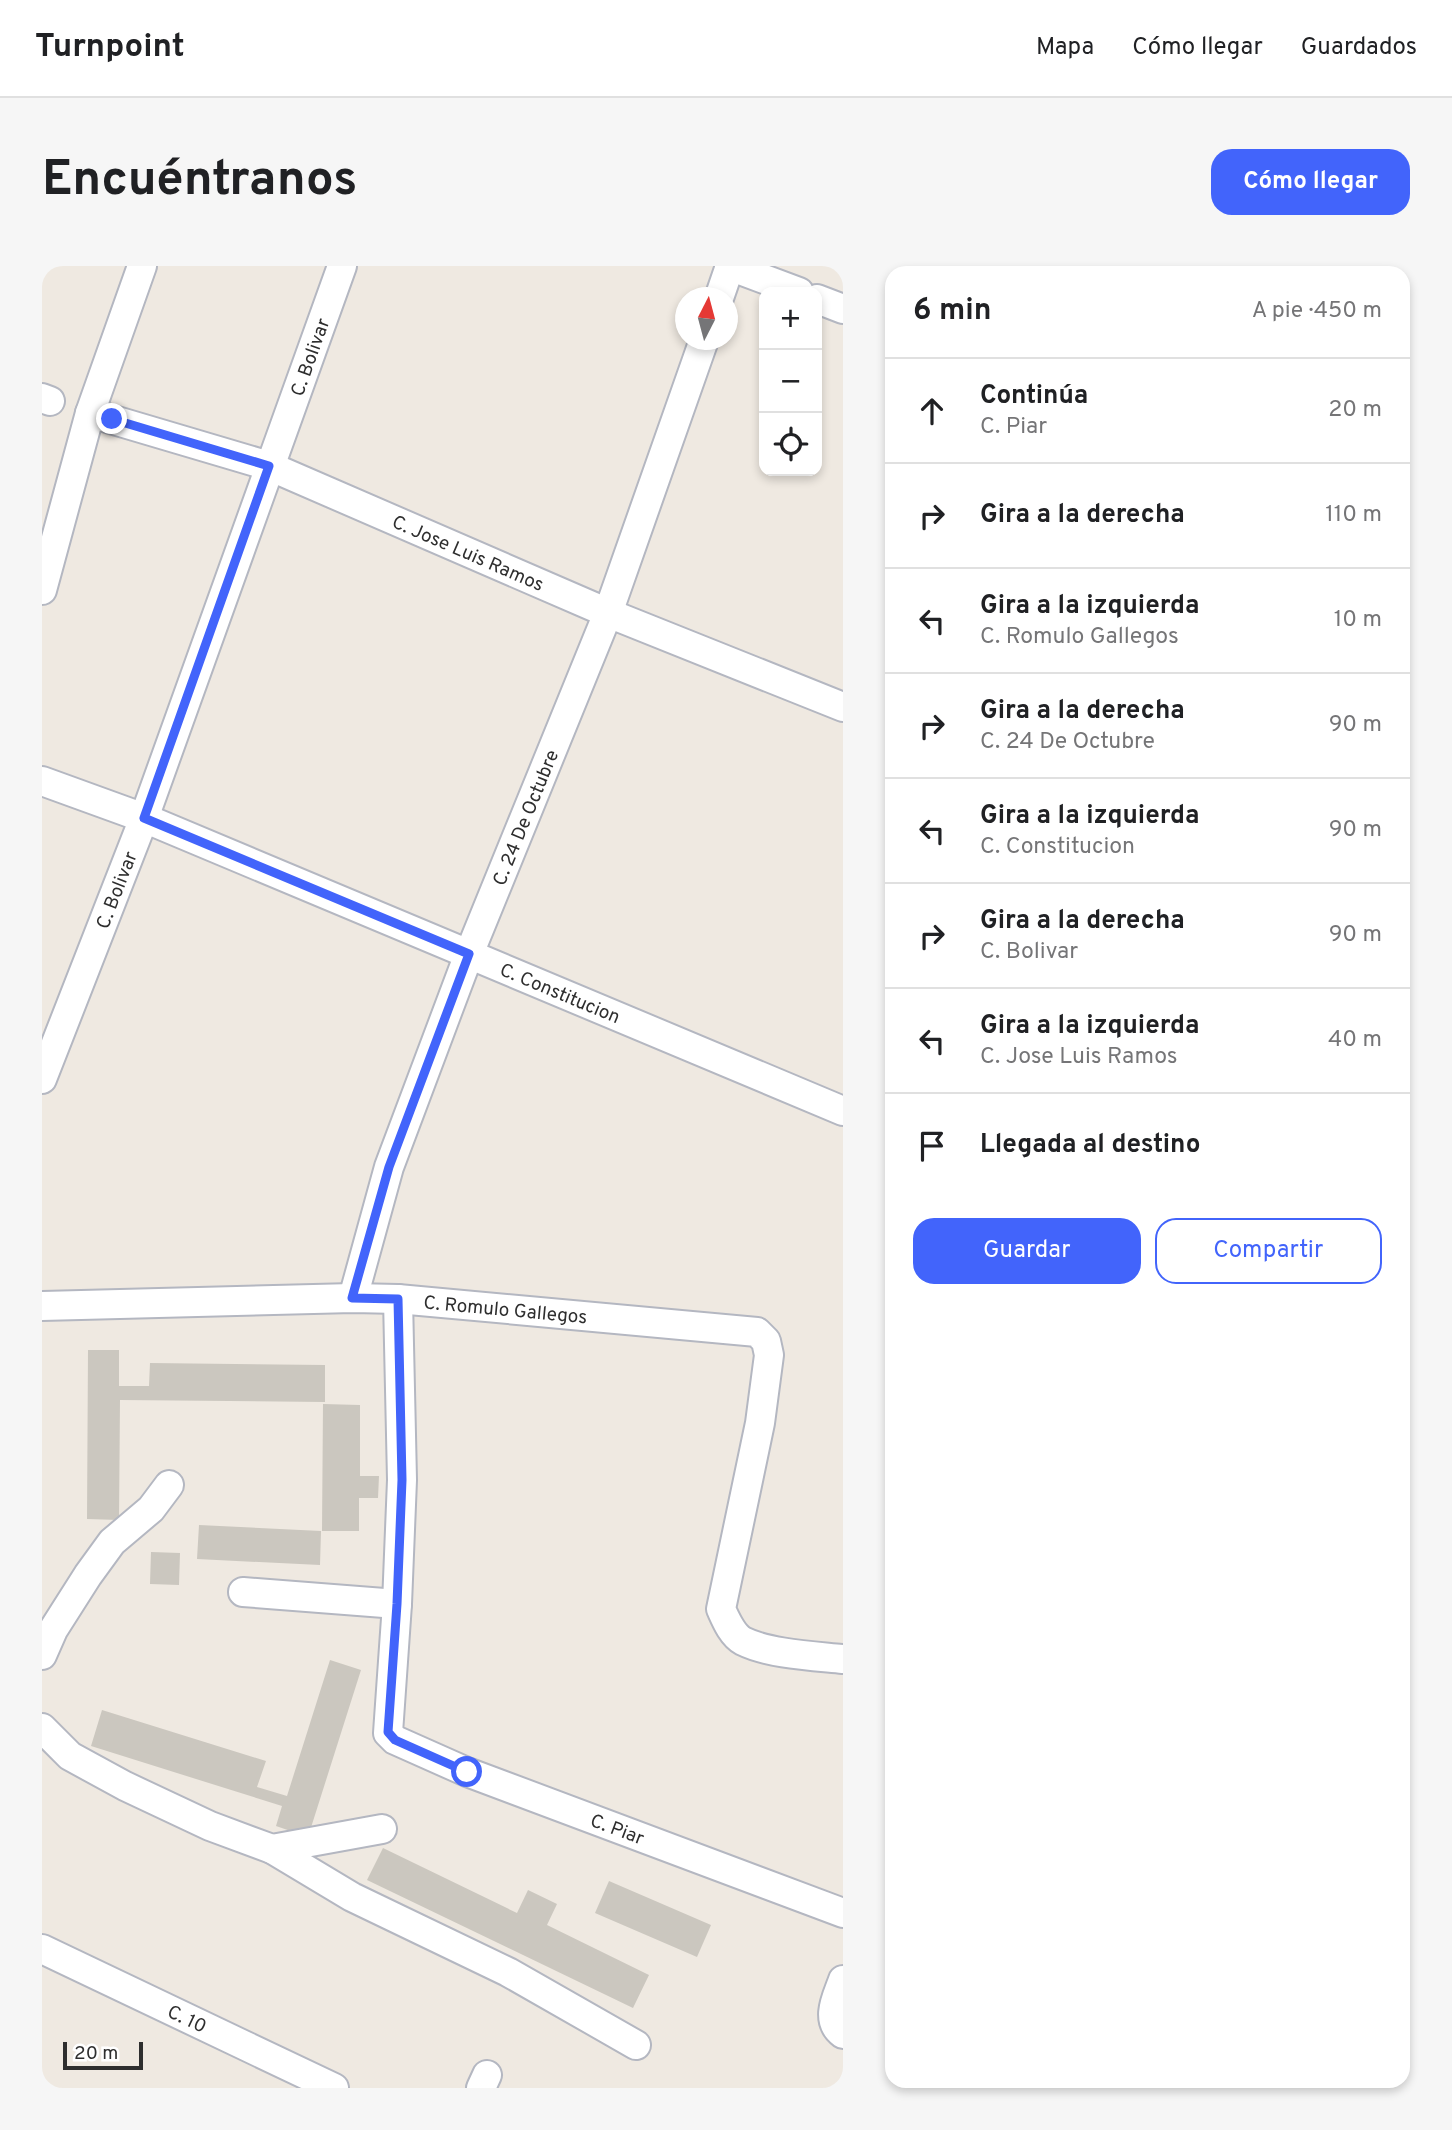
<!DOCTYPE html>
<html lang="es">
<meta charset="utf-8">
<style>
body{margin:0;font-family:Overpass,sans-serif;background:#f6f6f6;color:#202124}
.controls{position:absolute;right:21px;top:21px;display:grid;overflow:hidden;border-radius:14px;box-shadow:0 4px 10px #0003}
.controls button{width:63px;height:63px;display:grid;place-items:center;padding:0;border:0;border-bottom:2px solid #e0e0e0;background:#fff;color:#202124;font:35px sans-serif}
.compass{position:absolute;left:633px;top:21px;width:63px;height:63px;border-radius:50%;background:#fff;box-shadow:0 4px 10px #0003;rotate:6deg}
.scale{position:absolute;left:21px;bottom:18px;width:80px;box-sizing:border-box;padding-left:7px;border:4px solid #2e2e2e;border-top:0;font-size:19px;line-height:24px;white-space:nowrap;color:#2e2e2e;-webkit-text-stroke:5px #fff;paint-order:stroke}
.stop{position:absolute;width:21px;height:21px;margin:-16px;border:5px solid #4264fb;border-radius:50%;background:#fff}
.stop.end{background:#4264fb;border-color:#fff;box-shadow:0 2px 7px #0008}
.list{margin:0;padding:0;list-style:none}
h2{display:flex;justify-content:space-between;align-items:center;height:91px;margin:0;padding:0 28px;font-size:30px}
h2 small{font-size:23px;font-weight:400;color:#757577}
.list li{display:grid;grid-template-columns:46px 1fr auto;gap:21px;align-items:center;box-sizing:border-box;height:105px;padding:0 28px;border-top:2px solid #e0e0e0}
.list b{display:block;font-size:26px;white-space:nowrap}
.list p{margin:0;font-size:23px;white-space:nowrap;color:#757577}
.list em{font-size:23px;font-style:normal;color:#757577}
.actions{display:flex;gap:14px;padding:21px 28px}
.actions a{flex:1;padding:16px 0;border:2px solid #4264fb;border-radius:21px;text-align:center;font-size:24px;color:#4264fb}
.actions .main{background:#4264fb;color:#fff}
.icon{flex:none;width:38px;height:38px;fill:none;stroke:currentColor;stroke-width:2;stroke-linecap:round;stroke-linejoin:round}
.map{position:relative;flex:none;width:801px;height:1822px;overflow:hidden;border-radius:21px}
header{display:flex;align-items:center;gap:42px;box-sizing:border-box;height:98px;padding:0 35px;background:#fff;border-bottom:2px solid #e0e0e0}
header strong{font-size:33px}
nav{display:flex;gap:38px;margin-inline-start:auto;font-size:24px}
.intro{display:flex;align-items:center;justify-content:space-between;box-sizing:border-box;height:168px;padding:0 42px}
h1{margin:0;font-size:49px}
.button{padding:18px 32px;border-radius:21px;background:#4264fb;color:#fff;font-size:24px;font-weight:700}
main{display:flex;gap:42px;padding:0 42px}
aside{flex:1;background:#fff;border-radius:21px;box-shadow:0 4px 10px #0003}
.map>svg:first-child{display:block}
.building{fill:#cbc7bf}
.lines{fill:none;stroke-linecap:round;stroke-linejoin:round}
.street-casing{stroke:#b4b7c1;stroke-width:32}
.street{stroke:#fff;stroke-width:28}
.route{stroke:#4264fb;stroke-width:9}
.labels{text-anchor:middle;stroke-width:7;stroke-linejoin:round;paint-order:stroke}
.street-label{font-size:19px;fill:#2e2e2e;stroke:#fff}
</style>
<header>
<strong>Turnpoint</strong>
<nav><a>Mapa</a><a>Cómo llegar</a><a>Guardados</a></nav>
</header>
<div class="intro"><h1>Encuéntranos</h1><a class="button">Cómo llegar</a></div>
<main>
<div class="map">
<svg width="801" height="1822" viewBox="0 0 801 1822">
<rect width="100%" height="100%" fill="#efe9e1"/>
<path class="building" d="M 46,1084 L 77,1084 L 77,1120 L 107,1120 L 108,1097 L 283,1099 L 283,1136 L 78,1134 L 77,1254 L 45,1253 Z
M 281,1138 L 318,1139 L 318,1210 L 337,1210 L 336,1232 L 317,1232 L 317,1265 L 280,1265 Z
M 157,1259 L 279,1265 L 278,1299 L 155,1293 Z
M 109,1286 L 138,1287 L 137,1319 L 108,1318 Z
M 288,1394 L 319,1404 L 266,1571 L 234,1560 L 240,1540 L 49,1480 L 60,1444 L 224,1495 L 215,1521 L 245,1530 Z
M 341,1582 L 475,1647 L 486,1624 L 515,1638 L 505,1659 L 607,1709 L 591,1742 L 325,1614 Z
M 567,1615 L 669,1659 L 655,1691 L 553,1647 Z"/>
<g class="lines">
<defs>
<g id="street">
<path d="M 687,0 L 757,26"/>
<path d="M 677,32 L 688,0"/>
<path d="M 775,33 L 801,43"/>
<path d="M 0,132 L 8,135"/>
<path id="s1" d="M 48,147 L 227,200 L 566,347 L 801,441"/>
<path d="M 0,324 L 48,147 L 100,0"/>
<path id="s2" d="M 0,515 L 102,552 L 801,845"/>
<path id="s3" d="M 0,813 L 102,552 L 300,0"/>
<path id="s4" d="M 311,1032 L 347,901 L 427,688 L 566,347 L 662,74"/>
<path id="s5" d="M 356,1033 L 360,1214 L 355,1338 L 346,1467 L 353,1474 L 425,1506 L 801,1647"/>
<path id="s6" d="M 0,1040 L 311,1032 L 356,1033 L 715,1066 L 724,1075 L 727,1089 L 718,1157 L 679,1343 C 684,1354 690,1369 701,1375 C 727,1388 772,1390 801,1393"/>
<path d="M 201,1326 L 355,1338"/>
<path d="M 0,1389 L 11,1364 L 46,1309 L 70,1276 L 109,1243 L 127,1219"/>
<path d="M 0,1462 L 28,1490 L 83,1520 L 168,1560 L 230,1583 L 340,1563"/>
<path d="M 230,1583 L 310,1631 L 466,1706 L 594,1779"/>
<path id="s7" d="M 0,1683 L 292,1822"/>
<path d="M 801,1714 C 795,1731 782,1754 801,1768"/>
<path d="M 439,1822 L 445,1809"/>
</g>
</defs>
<use href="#street" class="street-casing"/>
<use href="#street" class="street"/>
</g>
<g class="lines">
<path class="route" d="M 70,153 L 227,200 L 102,552 L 427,688 L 347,901 L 310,1032 L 356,1033 L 360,1214 L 355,1338 L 346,1466 L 353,1474 L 425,1506"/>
</g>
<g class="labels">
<g class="street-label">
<text dy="7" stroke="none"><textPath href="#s3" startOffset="770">C. Bolivar</textPath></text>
<text dy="7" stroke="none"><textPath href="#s1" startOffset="404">C. Jose Luis Ramos</textPath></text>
<text dy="7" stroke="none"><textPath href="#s4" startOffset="511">C. 24 De Octubre</textPath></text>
<text dy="7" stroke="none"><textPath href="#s3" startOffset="203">C. Bolivar</textPath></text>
<text dy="7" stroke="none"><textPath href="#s2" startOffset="560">C. Constitucion</textPath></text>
<text dy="7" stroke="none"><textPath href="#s6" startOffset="464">C. Romulo Gallegos</textPath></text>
<text dy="7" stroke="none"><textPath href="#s5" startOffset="684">C. Piar</textPath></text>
<text dy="7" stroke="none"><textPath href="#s7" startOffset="161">C. 10</textPath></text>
</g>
</g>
</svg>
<div class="controls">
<button>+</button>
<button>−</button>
<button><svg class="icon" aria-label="locate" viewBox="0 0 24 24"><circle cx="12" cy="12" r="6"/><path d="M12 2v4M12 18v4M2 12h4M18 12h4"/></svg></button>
</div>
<svg class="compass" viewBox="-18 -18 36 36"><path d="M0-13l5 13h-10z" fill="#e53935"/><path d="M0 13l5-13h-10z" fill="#757577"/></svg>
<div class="scale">20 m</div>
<div class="stop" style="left:425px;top:1506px"></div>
<div class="stop end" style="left:70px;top:153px"></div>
</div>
<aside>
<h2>6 min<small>A pie · 450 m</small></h2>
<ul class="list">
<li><svg class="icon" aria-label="ahead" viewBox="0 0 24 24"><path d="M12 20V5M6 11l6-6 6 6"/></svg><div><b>Continúa</b><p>C. Piar</p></div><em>20 m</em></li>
<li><svg class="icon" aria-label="right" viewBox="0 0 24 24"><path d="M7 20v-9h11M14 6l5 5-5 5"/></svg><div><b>Gira a la derecha</b></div><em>110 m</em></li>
<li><svg class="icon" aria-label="left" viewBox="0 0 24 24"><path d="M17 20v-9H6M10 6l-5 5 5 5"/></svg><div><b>Gira a la izquierda</b><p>C. Romulo Gallegos</p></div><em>10 m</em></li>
<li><svg class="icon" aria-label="right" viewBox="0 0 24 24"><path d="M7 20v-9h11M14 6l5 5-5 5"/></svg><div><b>Gira a la derecha</b><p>C. 24 De Octubre</p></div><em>90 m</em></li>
<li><svg class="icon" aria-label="left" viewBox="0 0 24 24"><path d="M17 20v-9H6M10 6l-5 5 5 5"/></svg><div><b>Gira a la izquierda</b><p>C. Constitucion</p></div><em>90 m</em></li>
<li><svg class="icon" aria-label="right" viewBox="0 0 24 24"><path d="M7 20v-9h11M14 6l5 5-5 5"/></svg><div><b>Gira a la derecha</b><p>C. Bolivar</p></div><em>90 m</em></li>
<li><svg class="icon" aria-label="left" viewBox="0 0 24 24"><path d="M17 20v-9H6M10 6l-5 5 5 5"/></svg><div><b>Gira a la izquierda</b><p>C. Jose Luis Ramos</p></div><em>40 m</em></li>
<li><svg class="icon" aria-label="arrive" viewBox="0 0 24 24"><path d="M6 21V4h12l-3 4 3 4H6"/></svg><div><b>Llegada al destino</b></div></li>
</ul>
<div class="actions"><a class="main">Guardar</a><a>Compartir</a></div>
</aside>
</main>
